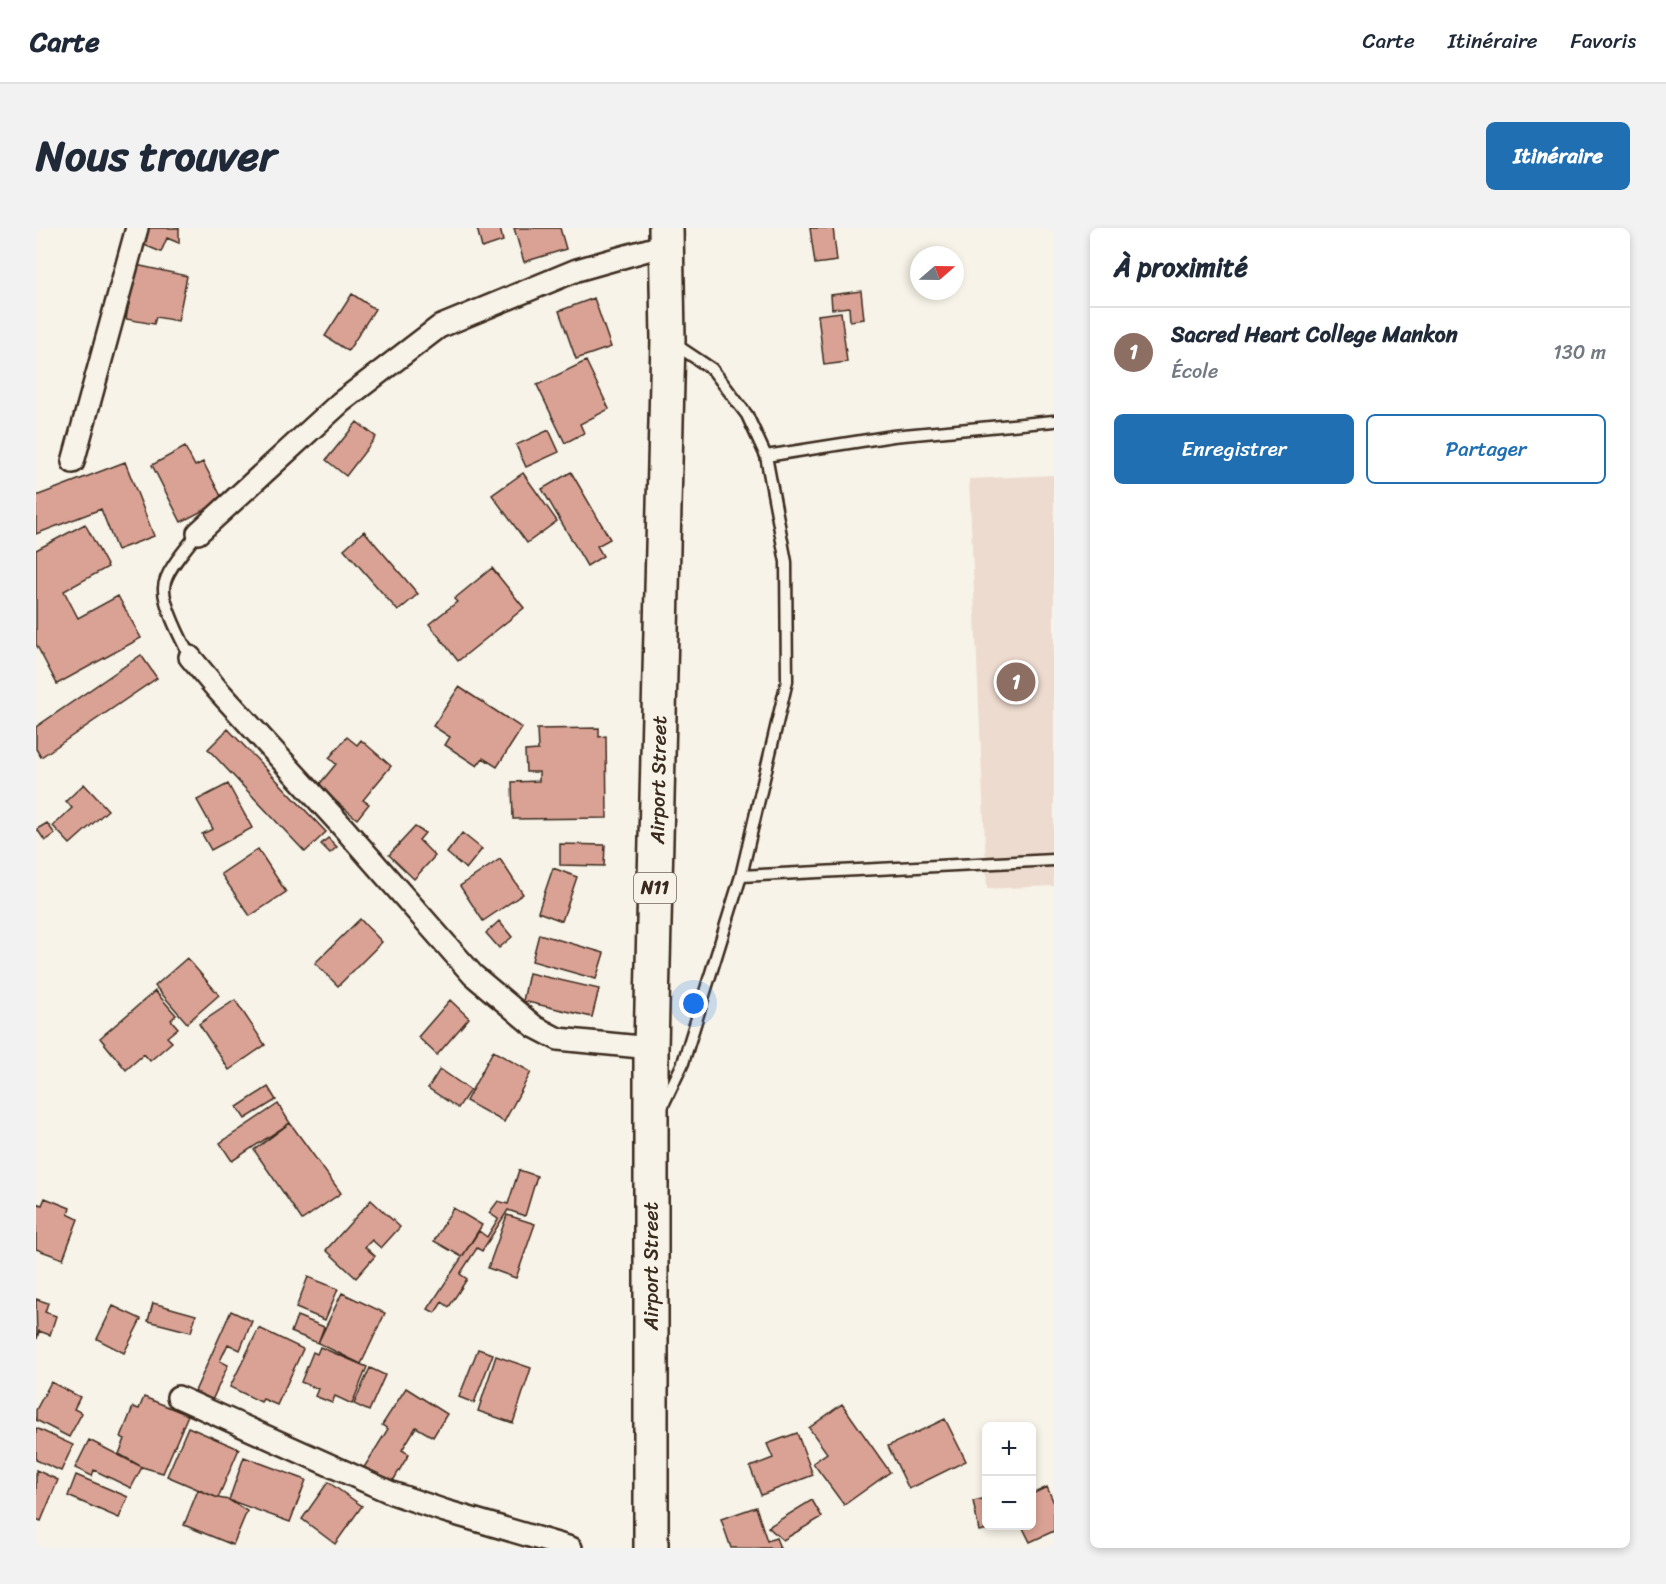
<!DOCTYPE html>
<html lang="fr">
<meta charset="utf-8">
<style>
body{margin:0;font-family:Sriracha,sans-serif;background:#f2f2f3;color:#1f2937}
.controls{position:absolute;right:18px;bottom:18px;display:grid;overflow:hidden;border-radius:9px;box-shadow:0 3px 9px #0003}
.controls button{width:54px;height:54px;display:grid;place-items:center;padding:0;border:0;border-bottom:2px solid #e0e1e3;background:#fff;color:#1f2937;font:30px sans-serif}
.compass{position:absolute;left:874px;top:18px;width:54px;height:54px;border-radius:50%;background:#fff;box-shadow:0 3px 9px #0003;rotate:70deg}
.you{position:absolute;left:658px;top:776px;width:21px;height:21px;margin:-15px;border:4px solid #fff;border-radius:50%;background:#1a73e8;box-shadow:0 0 0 9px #1a73e833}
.badge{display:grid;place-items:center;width:39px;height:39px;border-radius:50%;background:#1f6fb2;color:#fff;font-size:20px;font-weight:700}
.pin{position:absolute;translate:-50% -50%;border:3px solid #fff;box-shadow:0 2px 6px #0006}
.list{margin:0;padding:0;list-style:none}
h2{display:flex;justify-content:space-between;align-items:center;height:78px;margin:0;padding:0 24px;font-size:26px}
h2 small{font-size:20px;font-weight:400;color:#747a83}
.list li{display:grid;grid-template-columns:39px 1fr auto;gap:18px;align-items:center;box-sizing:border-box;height:90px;padding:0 24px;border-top:2px solid #e0e1e3}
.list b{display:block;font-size:22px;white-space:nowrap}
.list p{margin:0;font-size:20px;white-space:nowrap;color:#747a83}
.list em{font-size:20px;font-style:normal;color:#747a83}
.actions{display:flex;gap:12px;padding:18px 24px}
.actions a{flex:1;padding:14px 0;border:2px solid #1f6fb2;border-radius:9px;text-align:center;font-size:21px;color:#1f6fb2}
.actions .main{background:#1f6fb2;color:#fff}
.map{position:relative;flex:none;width:1018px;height:1320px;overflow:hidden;border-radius:9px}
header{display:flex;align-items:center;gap:36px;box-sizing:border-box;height:84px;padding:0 30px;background:#fff;border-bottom:2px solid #e0e1e3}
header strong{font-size:28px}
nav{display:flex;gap:33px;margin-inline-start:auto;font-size:21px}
.intro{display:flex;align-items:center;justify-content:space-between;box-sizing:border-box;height:144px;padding:0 36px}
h1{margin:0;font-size:42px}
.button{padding:15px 27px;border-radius:9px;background:#1f6fb2;color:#fff;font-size:21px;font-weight:700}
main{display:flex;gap:36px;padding:0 36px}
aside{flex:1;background:#fff;border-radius:9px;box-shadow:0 3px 9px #0003}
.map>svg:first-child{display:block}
.built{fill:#eedbcf}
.building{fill:#daa295;stroke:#3b2a1e;stroke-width:1.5}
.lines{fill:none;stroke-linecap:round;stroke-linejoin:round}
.lane-casing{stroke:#3b2a1e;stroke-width:15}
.street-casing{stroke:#3b2a1e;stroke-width:26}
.highway-casing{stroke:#3b2a1e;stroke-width:38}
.lane{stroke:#f7f3e8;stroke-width:10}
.street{stroke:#f7f3e8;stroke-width:21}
.highway{stroke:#f7f3e8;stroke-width:33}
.labels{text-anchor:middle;stroke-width:6;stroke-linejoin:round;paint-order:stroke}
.shield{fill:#f7f3e8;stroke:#73665b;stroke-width:1.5}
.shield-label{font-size:18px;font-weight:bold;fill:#3b2a1e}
.street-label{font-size:20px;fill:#3b2a1e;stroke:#f7f3e8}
</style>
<header>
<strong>Carte</strong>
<nav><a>Carte</a><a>Itinéraire</a><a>Favoris</a></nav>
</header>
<div class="intro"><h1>Nous trouver</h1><a class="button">Itinéraire</a></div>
<main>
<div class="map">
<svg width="1018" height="1320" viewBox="0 0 1018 1320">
<rect width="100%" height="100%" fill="#f7f3e8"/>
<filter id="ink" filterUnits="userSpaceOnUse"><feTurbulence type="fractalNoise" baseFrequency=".0167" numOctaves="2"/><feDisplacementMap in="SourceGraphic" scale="12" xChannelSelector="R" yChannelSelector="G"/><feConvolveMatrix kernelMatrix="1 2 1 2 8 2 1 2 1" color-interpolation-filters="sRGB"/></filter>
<g filter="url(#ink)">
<path class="built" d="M 1018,247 L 1018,658 L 951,661 L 933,251 Z"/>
<path class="building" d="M 113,0 L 143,0 L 143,15 L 131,10 L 125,24 L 106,16 Z
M 441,0 L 464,0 L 467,13 L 446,20 Z
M 478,0 L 524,0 L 530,21 L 488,34 Z
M 774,0 L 797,0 L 801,33 L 779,36 Z
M 100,37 L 151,48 L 142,93 L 120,89 L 118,96 L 90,91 Z
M 825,63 L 828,91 L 814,93 L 813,79 L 796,81 L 795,67 Z
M 316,66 L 339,81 L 312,123 L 289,108 Z
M 558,70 L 575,119 L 540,131 L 523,83 Z
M 805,84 L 811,134 L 788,137 L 782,87 Z
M 550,133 L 573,181 L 544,196 L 548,205 L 529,215 L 501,157 Z
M 321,194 L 340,209 L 310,248 L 290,232 Z
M 513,202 L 523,224 L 490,239 L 480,217 Z
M 149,219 L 159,238 L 167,234 L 187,272 L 145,294 L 116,237 Z
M 89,234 L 118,308 L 81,322 L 65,281 L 0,306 L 0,268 Z
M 535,244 L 574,311 L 561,318 L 567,328 L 551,338 L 506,261 Z
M 487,245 L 521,293 L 491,315 L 456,267 Z
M 49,296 L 72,339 L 28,363 L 42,390 L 82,368 L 105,410 L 21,456 L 0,416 L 0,322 Z
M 328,303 L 382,366 L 362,383 L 308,321 Z
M 456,340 L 488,380 L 422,433 L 393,396 L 421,374 L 418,371 Z
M 105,427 L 121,450 L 5,529 L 0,521 L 0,499 Z
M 423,459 L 486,500 L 461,539 L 447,530 L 441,538 L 409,517 L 414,509 L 397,498 Z
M 563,500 L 563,509 L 570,508 L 571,590 L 477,591 L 476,554 L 503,553 L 503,544 L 490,544 L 489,523 L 502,522 L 501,501 Z
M 192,501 L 290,604 L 269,624 L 172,521 Z
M 311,509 L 321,517 L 325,512 L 355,538 L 327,572 L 333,576 L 321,591 L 282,558 L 300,536 L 293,530 Z
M 48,556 L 72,582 L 34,616 L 17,598 L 36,580 L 30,573 Z
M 192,556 L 216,600 L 175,622 L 166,606 L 177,601 L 161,572 Z
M 11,595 L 19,606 L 9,613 L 1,601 Z
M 379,599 L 389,605 L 383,612 L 399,628 L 378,651 L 353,627 Z
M 426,605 L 446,621 L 430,641 L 411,625 Z
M 292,610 L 301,619 L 294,625 L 285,616 Z
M 524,616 L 569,617 L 568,638 L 524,637 Z
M 222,621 L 250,664 L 214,688 L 185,646 Z
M 464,631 L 487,666 L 447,693 L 424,658 Z
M 517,640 L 541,649 L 526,693 L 502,684 Z
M 324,691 L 346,714 L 302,758 L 279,735 Z
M 463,693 L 476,709 L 463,720 L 450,705 Z
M 503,706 L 568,725 L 560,751 L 496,733 Z
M 151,730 L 183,767 L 151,795 L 119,758 Z
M 493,745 L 563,761 L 556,789 L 487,773 Z
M 119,763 L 140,787 L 135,792 L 142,800 L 131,809 L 136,814 L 114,833 L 108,826 L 90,842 L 64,810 Z
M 199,772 L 229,817 L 193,842 L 163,796 Z
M 414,772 L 433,790 L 401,827 L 382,809 Z
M 457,823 L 495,844 L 468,894 L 430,873 Z
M 404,841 L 434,862 L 422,880 L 392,860 Z
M 232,859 L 240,872 L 209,891 L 201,879 Z
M 242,876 L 254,895 L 196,933 L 184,915 Z
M 254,895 L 305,965 L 266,992 L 218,922 Z
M 483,942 L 501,948 L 489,988 L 472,982 L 446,1023 L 441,1020 L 424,1046 L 431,1051 L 413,1079 L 406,1074 L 399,1085 L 392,1081 L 443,1003 L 451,1009 L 462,991 L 453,985 L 462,973 L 472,976 Z
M 9,970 L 34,980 L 32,986 L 42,991 L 27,1031 L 0,1021 L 0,975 L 6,977 Z
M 335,972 L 364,999 L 345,1020 L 336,1012 L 329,1019 L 339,1028 L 320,1050 L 290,1022 Z
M 417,980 L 446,997 L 426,1029 L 398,1013 Z
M 471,987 L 499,996 L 480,1050 L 452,1040 Z
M 272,1049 L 302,1061 L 289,1092 L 260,1080 Z
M 306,1065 L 349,1085 L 325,1136 L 282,1115 Z
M 0,1071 L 12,1075 L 9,1084 L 20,1088 L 14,1107 L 3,1103 L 1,1111 Z
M 117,1075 L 160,1087 L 155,1104 L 112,1093 Z
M 77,1078 L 105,1091 L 88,1125 L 61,1111 Z
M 195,1083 L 216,1093 L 204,1122 L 192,1116 L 184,1133 L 192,1137 L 173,1179 L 156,1170 Z
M 261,1088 L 288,1099 L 282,1115 L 255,1104 Z
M 223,1100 L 267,1121 L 241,1177 L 227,1171 L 225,1174 L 194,1159 Z
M 284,1119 L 331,1139 L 316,1176 L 299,1168 L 296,1175 L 279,1168 L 282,1161 L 265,1154 L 277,1124 L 281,1126 Z
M 442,1121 L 457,1126 L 438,1175 L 423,1169 Z
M 460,1128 L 495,1140 L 477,1195 L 442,1183 Z
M 334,1140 L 349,1147 L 333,1183 L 318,1176 Z
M 15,1154 L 44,1169 L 38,1181 L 46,1185 L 33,1209 L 0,1192 L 0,1182 Z
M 370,1160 L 411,1186 L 397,1209 L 380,1199 L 366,1222 L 373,1226 L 354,1258 L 327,1241 L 352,1201 L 346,1197 Z
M 108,1169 L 152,1187 L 127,1245 L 106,1239 L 83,1226 L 89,1211 L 85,1209 L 97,1179 L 103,1181 Z
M 806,1176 L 854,1244 L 808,1277 L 777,1235 L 791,1225 L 773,1200 Z
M 909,1191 L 930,1233 L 873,1261 L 852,1218 Z
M 152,1199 L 203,1221 L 182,1270 L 131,1248 Z
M 0,1200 L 37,1217 L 25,1243 L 0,1232 Z
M 761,1205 L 777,1247 L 725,1267 L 714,1239 L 737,1230 L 731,1216 Z
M 53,1212 L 106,1239 L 95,1260 L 58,1242 L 56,1248 L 39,1240 Z
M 208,1229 L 270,1252 L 254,1294 L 193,1272 Z
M 0,1242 L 22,1252 L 5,1293 L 0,1291 Z
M 40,1247 L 92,1269 L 83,1290 L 32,1268 Z
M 292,1254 L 326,1278 L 299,1316 L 266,1291 Z
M 1011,1259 L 1018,1275 L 1018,1303 L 994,1314 L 986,1298 L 996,1298 L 996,1266 Z
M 162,1262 L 182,1270 L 193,1272 L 211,1283 L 197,1317 L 148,1297 Z
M 951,1270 L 951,1298 L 970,1298 L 943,1303 L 937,1273 Z
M 776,1272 L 786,1289 L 747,1312 L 732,1299 Z
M 720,1279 L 731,1313 L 740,1310 L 744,1320 L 695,1320 L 685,1291 Z"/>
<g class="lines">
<defs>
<path id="lane" d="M 730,228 L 857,208 L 1018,193
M 154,429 C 146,413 127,378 128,360 C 128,344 152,318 162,305
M 705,648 L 1018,632
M 626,879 L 647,835 L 705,648 L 751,453 L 750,334 L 730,228 L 711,187 L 676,141 L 637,115"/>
<path id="street" d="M 37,234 L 101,0
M 162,305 L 305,174 L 403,99 L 541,42 L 629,17
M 154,429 L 180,460 L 305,597 L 437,747 L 499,799 L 522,811 L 615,820
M 142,1169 L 356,1265 L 409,1283 L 535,1320"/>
<path id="highway" d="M 615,1320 L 615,820 L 632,111 L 630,0"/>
</defs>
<use href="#lane" class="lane-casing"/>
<use href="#street" class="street-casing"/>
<use href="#highway" class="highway-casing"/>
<use href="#lane" class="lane"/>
<use href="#street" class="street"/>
<use href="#highway" class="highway"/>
</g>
</g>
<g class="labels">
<rect class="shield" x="598" y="645" width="42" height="30" rx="4.5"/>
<g class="shield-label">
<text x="619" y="666">N11</text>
</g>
<g class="street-label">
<text transform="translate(622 552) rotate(-89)" y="7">Airport Street</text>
<text transform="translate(615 1038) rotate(-90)" y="7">Airport Street</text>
</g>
</g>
</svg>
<div class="controls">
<button>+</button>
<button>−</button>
</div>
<svg class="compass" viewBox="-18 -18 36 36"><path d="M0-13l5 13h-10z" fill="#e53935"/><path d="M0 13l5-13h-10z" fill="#747a83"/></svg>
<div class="you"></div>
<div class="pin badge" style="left:980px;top:454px;background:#8d6e63">1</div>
</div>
<aside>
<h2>À proximité<small></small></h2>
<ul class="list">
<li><span class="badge" style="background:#8d6e63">1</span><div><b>Sacred Heart College Mankon</b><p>École</p></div><em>130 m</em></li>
</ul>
<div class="actions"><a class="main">Enregistrer</a><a>Partager</a></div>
</aside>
</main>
